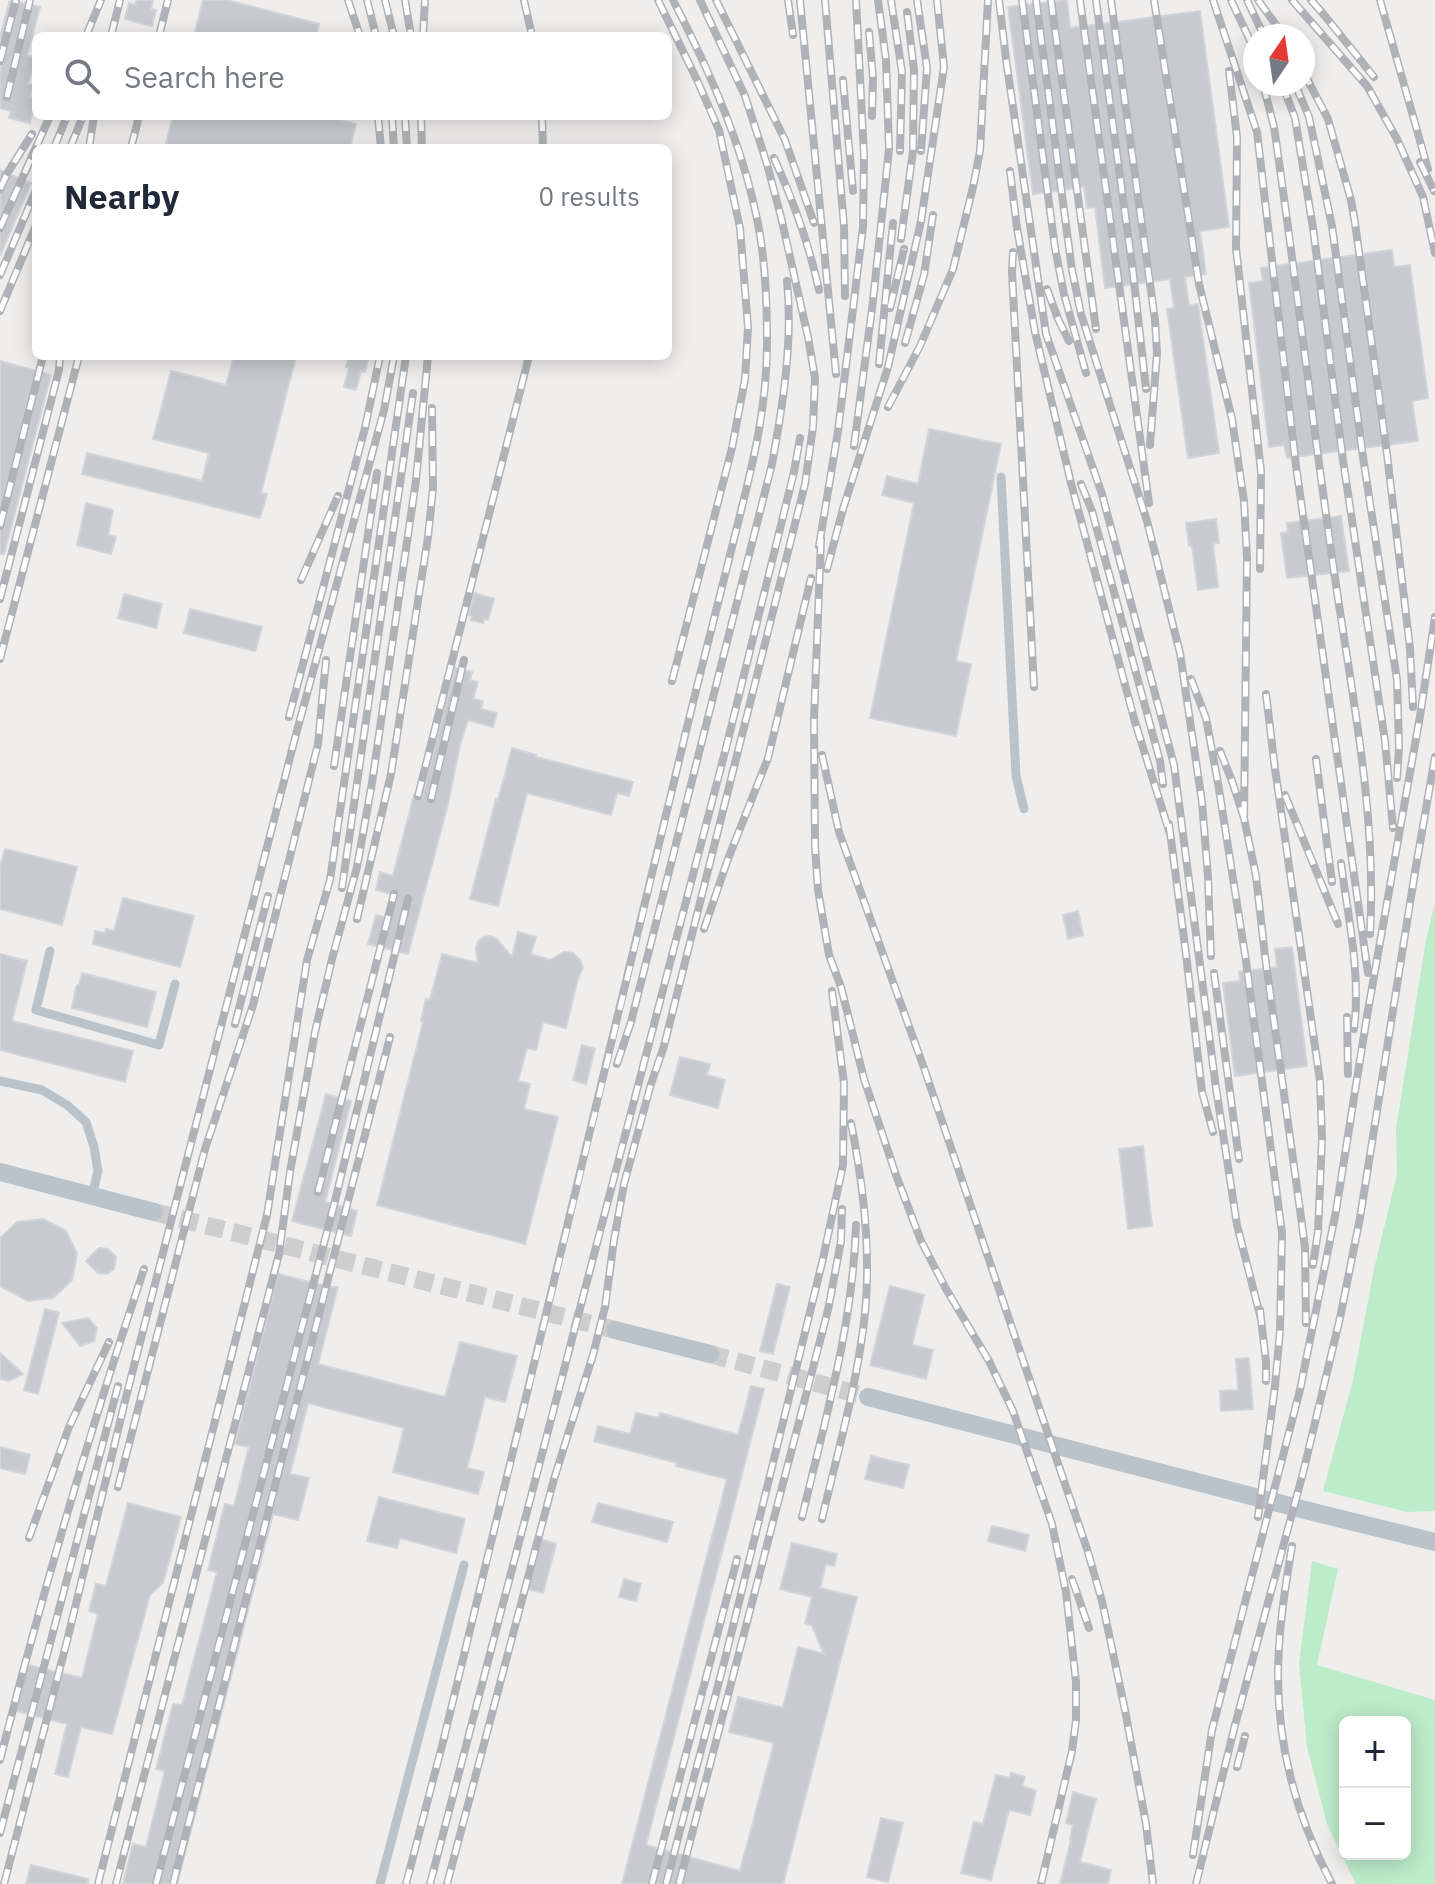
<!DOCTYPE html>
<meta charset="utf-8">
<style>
body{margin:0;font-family:"IBM Plex Sans",sans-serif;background:#f2f2f3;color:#1f2937}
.controls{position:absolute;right:24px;bottom:24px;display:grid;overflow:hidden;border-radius:12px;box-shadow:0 4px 20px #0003}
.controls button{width:72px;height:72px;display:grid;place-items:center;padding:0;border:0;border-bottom:2px solid #e0e1e3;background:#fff;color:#1f2937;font:40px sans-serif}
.compass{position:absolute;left:1243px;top:24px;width:72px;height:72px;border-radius:50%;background:#fff;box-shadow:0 4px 20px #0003;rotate:13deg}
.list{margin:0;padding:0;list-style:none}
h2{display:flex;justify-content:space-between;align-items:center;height:104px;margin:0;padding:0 32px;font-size:34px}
h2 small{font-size:26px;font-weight:400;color:#747a83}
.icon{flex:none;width:44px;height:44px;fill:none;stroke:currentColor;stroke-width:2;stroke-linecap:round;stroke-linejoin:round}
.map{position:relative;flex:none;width:1435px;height:1884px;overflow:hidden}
.search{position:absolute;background:#fff;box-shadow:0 4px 20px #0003;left:32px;top:32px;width:640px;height:88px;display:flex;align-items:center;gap:20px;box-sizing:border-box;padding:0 28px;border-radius:12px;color:#747a83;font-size:30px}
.panel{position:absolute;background:#fff;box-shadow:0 4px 20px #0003;left:32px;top:144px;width:640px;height:216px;border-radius:12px}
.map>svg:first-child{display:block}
.green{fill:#bdecca;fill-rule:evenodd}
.building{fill:#c7cbd0;stroke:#d1d4d8;stroke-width:2}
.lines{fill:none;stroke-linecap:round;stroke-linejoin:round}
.minor-tunnel{stroke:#cececf;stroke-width:18;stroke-dasharray:18 9;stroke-linecap:butt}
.service{stroke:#b9c3c9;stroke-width:9}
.minor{stroke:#b9c3c9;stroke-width:18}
.rail-casing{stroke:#afb3b7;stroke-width:8}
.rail{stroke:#fff;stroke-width:5;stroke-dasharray:15;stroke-linecap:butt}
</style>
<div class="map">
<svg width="1435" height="1884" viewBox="0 0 1435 1884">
<rect width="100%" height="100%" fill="#f0eded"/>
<path class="green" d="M 1435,903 L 1435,1511 L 1407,1512 L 1323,1491 L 1353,1380 L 1374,1269 L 1397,1174 L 1396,1129 L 1426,940 Z
M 1312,1561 L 1338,1569 L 1317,1665 L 1435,1700 L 1435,1884 L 1356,1884 L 1327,1824 L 1307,1747 L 1299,1664 ZM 1345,1722 L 1405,1722 L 1405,1854 L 1345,1854 Z"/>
<path class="building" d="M 10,0 L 40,7 L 27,56 L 36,57 L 28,84 L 33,85 L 30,97 L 36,98 L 30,123 L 9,118 L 11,111 L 0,108 L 0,37 Z
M 137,0 L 153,0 L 151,9 L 156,10 L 152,26 L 125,19 L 129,3 L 135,5 Z
M 203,0 L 227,0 L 319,24 L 316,36 L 194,36 Z
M 1067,0 L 1070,28 L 1200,11 L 1229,227 L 1200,231 L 1206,274 L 1185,277 L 1189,306 L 1198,304 L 1219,453 L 1188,458 L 1167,309 L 1174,308 L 1170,279 L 1105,288 L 1095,207 L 1087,208 L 1084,187 L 1033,194 L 1008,7 Z
M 173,116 L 323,116 L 356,124 L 350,148 L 165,148 Z
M 0,170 L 31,183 L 0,256 Z
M 1392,250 L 1394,267 L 1410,265 L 1428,398 L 1412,401 L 1418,441 L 1287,458 L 1284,445 L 1269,447 L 1249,283 L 1263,281 L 1261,268 Z
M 234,356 L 296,356 L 261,493 L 267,494 L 260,518 L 82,474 L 87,453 L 202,481 L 209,453 L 153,439 L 171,371 L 226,385 Z
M 349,356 L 369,356 L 365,372 L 361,371 L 356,390 L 344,387 L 349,368 L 346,367 Z
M 0,361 L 51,375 L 4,554 L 0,554 Z
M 929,429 L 1001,444 L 956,661 L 971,664 L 956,736 L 870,718 L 914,503 L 882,495 L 887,476 L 918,484 Z
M 86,503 L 113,510 L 108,535 L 116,537 L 111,554 L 77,545 Z
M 1341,516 L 1349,571 L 1287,578 L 1281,533 L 1288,532 L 1287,523 Z
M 1216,519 L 1219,543 L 1213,544 L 1218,587 L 1198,590 L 1192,546 L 1189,546 L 1186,523 Z
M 474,593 L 494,599 L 488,620 L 484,619 L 483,623 L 471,620 L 472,616 L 469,615 Z
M 124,594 L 162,604 L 156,628 L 118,618 Z
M 190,609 L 262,627 L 255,651 L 184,633 Z
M 455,668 L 472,672 L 470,680 L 478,682 L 473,699 L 483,701 L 481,709 L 497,713 L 493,727 L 468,720 L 460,745 L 448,804 L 408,954 L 368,944 L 376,915 L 390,919 L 396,895 L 376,890 L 380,872 L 393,876 L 414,795 L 422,797 Z
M 512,748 L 536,755 L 536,757 L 633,782 L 629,796 L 617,793 L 611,815 L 527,793 L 498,906 L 470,899 L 496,799 L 498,800 Z
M 5,849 L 77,867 L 62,925 L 0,909 L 0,867 Z
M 123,898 L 194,916 L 180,967 L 93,944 L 95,931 L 105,933 L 106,929 L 114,931 Z
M 1078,911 L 1083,935 L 1068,939 L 1063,915 Z
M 518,932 L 536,937 L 531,954 L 550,960 L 564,952 L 573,953 L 580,960 L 583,968 L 578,978 L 566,1028 L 543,1022 L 536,1050 L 527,1048 L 518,1081 L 530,1084 L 524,1109 L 558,1117 L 525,1244 L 377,1205 L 423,1022 L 421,1021 L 426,999 L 430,1000 L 442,954 L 478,963 L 476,948 L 478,941 L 484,937 L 490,936 L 497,939 L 512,957 Z
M 1292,947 L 1307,1066 L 1235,1076 L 1223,983 L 1240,981 L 1239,972 L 1277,967 L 1275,949 Z
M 0,954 L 27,961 L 12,1021 L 133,1051 L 125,1082 L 0,1050 Z
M 82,973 L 156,992 L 147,1027 L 72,1008 L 76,987 L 79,984 Z
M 582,1045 L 595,1049 L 586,1084 L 573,1080 Z
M 680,1057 L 710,1064 L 707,1075 L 725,1080 L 718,1108 L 670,1095 Z
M 326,1094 L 351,1101 L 325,1202 L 357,1211 L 351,1236 L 292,1221 Z
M 1143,1146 L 1152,1226 L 1128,1229 L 1119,1149 Z
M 43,1219 L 66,1231 L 77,1254 L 72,1280 L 53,1298 L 28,1301 L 0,1286 L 0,1238 L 17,1222 Z
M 99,1248 L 108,1249 L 116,1257 L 114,1269 L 107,1274 L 98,1273 L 86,1261 Z
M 278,1274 L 329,1287 L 338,1287 L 318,1364 L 445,1397 L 460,1342 L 517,1356 L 505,1402 L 485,1397 L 467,1468 L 484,1472 L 478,1494 L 393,1472 L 404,1428 L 308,1403 L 290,1474 L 309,1478 L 298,1520 L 273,1514 L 177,1884 L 123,1884 L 133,1844 L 146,1847 L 165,1771 L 156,1769 L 173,1704 L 182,1705 L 217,1572 L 208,1570 L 225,1504 L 234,1506 L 249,1447 L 235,1444 Z
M 777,1284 L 790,1287 L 773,1354 L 760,1351 Z
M 890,1286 L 924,1295 L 912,1345 L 933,1350 L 926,1379 L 870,1365 Z
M 45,1309 L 59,1313 L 38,1394 L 24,1390 Z
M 88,1318 L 97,1328 L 94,1341 L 80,1346 L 62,1323 Z
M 0,1353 L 23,1374 L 9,1381 L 0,1379 Z
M 1249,1358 L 1253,1409 L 1221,1411 L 1220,1391 L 1238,1390 L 1236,1359 Z
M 751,1386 L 764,1389 L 646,1845 L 740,1871 L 774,1743 L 729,1732 L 738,1697 L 783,1708 L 798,1647 L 824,1654 L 812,1625 L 805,1623 L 812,1597 L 780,1589 L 792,1543 L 837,1554 L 834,1566 L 826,1564 L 820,1588 L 857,1597 L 841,1658 L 783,1884 L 622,1884 L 727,1479 L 676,1466 L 677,1463 L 594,1441 L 598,1426 L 630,1434 L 636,1413 L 659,1418 L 660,1413 L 738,1435 Z
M 0,1447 L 30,1455 L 25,1474 L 0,1468 Z
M 871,1456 L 909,1465 L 903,1488 L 865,1479 Z
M 379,1497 L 465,1519 L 456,1553 L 400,1538 L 397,1548 L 367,1541 Z
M 128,1503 L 181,1517 L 163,1583 L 150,1595 L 112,1734 L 81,1727 L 68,1777 L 55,1774 L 67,1724 L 12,1710 L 24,1664 L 82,1678 L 98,1614 L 89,1611 L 96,1584 L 106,1586 Z
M 598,1503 L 673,1522 L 667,1542 L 592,1522 Z
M 992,1526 L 1029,1535 L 1025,1551 L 988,1541 Z
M 541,1539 L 556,1544 L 543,1593 L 528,1589 Z
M 624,1579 L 641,1584 L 636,1601 L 619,1597 Z
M 1011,1773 L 1025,1777 L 1022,1786 L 1036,1791 L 1030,1815 L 1009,1810 L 991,1880 L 961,1873 L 974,1822 L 983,1824 L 996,1775 L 1010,1778 Z
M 1073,1792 L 1096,1799 L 1080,1862 L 1111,1870 L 1108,1884 L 1060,1884 L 1071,1840 L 1070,1840 L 1073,1825 L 1066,1823 Z
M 881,1818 L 903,1823 L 888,1882 L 867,1877 Z
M 31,1865 L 88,1879 L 88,1884 L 26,1884 Z"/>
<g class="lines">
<path class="minor-tunnel" d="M 154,1212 L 615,1330
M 710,1354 L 868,1397"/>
<path class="service" d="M 1001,477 L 1016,776 L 1024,809
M 50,951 L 36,1010 L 159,1045 L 175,984
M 0,1081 L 42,1090 L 67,1105 L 86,1122 L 94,1147 L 98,1171 L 92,1196
M 380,1884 L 464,1565"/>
<path class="minor" d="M 0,1172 L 154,1212
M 615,1330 L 710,1354
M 868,1397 L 1317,1513 L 1435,1542"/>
<defs>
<path id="rail" d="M 348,0 L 360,36
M 367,0 L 376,36
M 385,0 L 394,36
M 405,0 L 411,36
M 524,0 L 532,36
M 658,0 L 697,80 L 719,130 L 740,228 L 748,327 L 745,379 L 732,448 L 672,681
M 716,0 L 785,140 L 814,223
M 788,0 L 793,35
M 800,0 L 836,374
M 825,0 L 844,226 L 845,296
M 891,0 L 902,72 L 900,151
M 917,0 L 927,68 L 921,151
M 999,0 L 1006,59 L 1046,334 L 1102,494 L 1174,765 L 1216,1088 L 1237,1225 L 1261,1319
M 1022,0 L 1055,248 L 1064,294 L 1086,373
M 1036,0 L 1072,270 L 1081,314 L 1147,521 L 1180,653 L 1202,802 L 1208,877 L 1211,956
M 1051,0 L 1096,329
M 1080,0 L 1149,503
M 1096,0 L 1133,272 L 1146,389
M 1111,0 L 1155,320 L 1157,353 L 1150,445
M 1154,0 L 1199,284 L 1232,419 L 1244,501 L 1247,558 L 1244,818
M 1213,0 L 1257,132 L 1296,466 L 1368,973
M 1231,0 L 1255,51
M 1247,0 L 1264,36
M 1258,0 L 1284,36
M 1292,0 L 1367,86 L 1397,139 L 1423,197 L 1435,253
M 1311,0 L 1325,16 L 1374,77
M 1380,0 L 1428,169
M 869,32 L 873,78 L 872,116
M 86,36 L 101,0
M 111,36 L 120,0
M 159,36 L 168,0
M 423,36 L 425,0
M 0,61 L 16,0
M 1229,71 L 1237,137 L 1236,248 L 1261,471 L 1260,569
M 1303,71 L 1328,119 L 1351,200 L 1355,223 L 1387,454 L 1410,648 L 1413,707
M 843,80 L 853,191
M 1263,84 L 1274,127 C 1296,277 1313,428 1335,578 C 1352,696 1377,815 1370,934
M 1282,84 L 1295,118 L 1313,228 L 1343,460 L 1385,741 L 1393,828
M 1295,84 L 1309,117 L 1332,226 L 1363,457 L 1397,680 L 1399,747 L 1397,778
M 7,97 L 30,0
M 378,116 L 381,148
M 392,116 L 394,148
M 405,116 L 407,148
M 421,116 L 422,148
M 542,116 L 543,148
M 54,148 L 67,116
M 70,148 L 83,116
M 89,148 L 94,116
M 131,148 L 139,116
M 774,158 C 793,200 809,244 819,290
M 1420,162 L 1434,191
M 1010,171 L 1017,228 L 1035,332 L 1071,483 L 1135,722 L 1170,834
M 0,189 L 8,172 L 32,134
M 0,228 L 50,116
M 901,239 L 913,151 L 914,70 L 907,12
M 1013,252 L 1012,273 L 1034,687
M 0,275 L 36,190
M 1047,289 L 1058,319 L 1069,341
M 890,308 L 904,249
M 0,311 L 36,225
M 905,343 L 924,275 L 933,215
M 879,364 L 893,223
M 888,407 L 920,346 L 953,269 L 973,187 L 980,151 L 988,0
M 854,446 L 873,301 L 889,149 L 886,60 L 878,0
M 1081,484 L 1092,511 L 1160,761 L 1163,784
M 0,526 L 43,356
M 821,539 L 814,719 L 815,846 L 818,890 L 829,955 L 841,987 L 864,1079 L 896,1175 L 921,1241 L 946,1289 L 989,1361 L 1013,1411 L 1052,1524 L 1066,1592 L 1076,1682 L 1076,1720 L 1072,1751 L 1041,1884
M 819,546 L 838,431 L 863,227 L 864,155 L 856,0
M 827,569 L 843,509 L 888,367 L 921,221 L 944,67 L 937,0
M 301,580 L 338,496
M 0,599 L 59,370 L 60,356
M 0,659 L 79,356
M 1191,679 L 1206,718 L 1218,783 L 1246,961 L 1282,1233 L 1280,1331 L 1275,1386 L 1258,1517
M 1266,694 L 1275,769 L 1320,1081 L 1322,1139 L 1318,1232 L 1313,1265
M 289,717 L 365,428 L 380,356
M 1220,751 L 1232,781 L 1244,818 L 1256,876 L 1265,956 L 1301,1217 L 1305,1248 L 1306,1323
M 822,755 L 839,832 L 924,1068 L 1087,1549 L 1102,1601 L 1125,1710 L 1146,1824 L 1153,1884
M 1316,759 L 1332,882
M 334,766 L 377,473
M 1285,795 L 1338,924
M 418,796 L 529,356
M 431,799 L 464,660
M 1169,824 L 1186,954 L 1202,1092 L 1213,1132
M 1341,863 C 1348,917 1361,974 1354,1029
M 342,888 L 413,393
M 357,919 L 391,774 L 428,537 L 433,488 L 432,408
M 704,929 L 728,859 L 768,758 L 811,578
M 1214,973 L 1239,1159
M 1347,1017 L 1348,1074
M 235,1024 L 268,896
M 617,1064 L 631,1022 L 772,464 C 783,404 793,342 787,281
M 318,1192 L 394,894
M 1260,1310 L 1266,1362 L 1266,1381
M 118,1487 L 205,1149 L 253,1005 L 318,744 L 326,660
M 802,1517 C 825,1420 853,1325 856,1225
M 822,1519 C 837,1454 856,1389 864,1322 C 872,1256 864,1188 851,1123
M 29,1538 L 69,1427 L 109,1342
M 1292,1546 C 1285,1588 1278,1633 1278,1676 C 1278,1749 1298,1820 1332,1884
M 1072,1579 L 1089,1628
M 0,1760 C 42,1594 90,1430 144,1269
M 1237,1767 L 1245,1736
M 0,1833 L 118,1386
M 1193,1855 L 1212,1730 L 1300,1390 L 1336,1211 L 1367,1016 L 1420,716 L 1435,617
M 4,1884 L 67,1641 L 126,1397 L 295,738 L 384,410 L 394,356
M 98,1884 L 267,1215 L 307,960 L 330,880 L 406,356
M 116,1884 L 279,1254 L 290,1172 L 315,1032 L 332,959 L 357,867 L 372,783 L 416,480 L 428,356
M 156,1884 L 334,1205 L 408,899
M 173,1884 L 390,1037
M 406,1884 L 444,1738 C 522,1414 601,1090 678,765 C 695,692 714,620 732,547 C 749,478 767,416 767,343 C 767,307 766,271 760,235 C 746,152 711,74 673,0
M 430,1884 L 726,748 L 794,472 L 800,438
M 447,1884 L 554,1479 L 593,1355 L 605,1307 L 614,1240 L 624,1184 L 651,1084 L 664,1046 L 805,484 L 813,427 L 815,378 L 808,337 L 781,217 L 767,164 L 745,96 L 700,0
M 652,1884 L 737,1559
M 666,1884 L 726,1655 L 822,1263 L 843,1165 L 844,1083 L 832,991
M 679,1884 L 828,1310 L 841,1241 L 842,1209
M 1196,1884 L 1235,1725 L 1303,1473 L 1340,1318 L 1360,1218 L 1415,872 L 1435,757"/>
</defs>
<use href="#rail" class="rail-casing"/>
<use href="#rail" class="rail"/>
</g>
</svg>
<div class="controls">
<button>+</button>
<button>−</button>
</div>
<svg class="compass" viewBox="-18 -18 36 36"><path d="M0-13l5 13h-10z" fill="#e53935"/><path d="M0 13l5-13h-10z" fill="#747a83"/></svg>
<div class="search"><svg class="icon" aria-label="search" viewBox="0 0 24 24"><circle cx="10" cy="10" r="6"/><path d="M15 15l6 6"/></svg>Search here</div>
<section class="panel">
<h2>Nearby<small>0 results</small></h2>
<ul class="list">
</ul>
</section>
</div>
